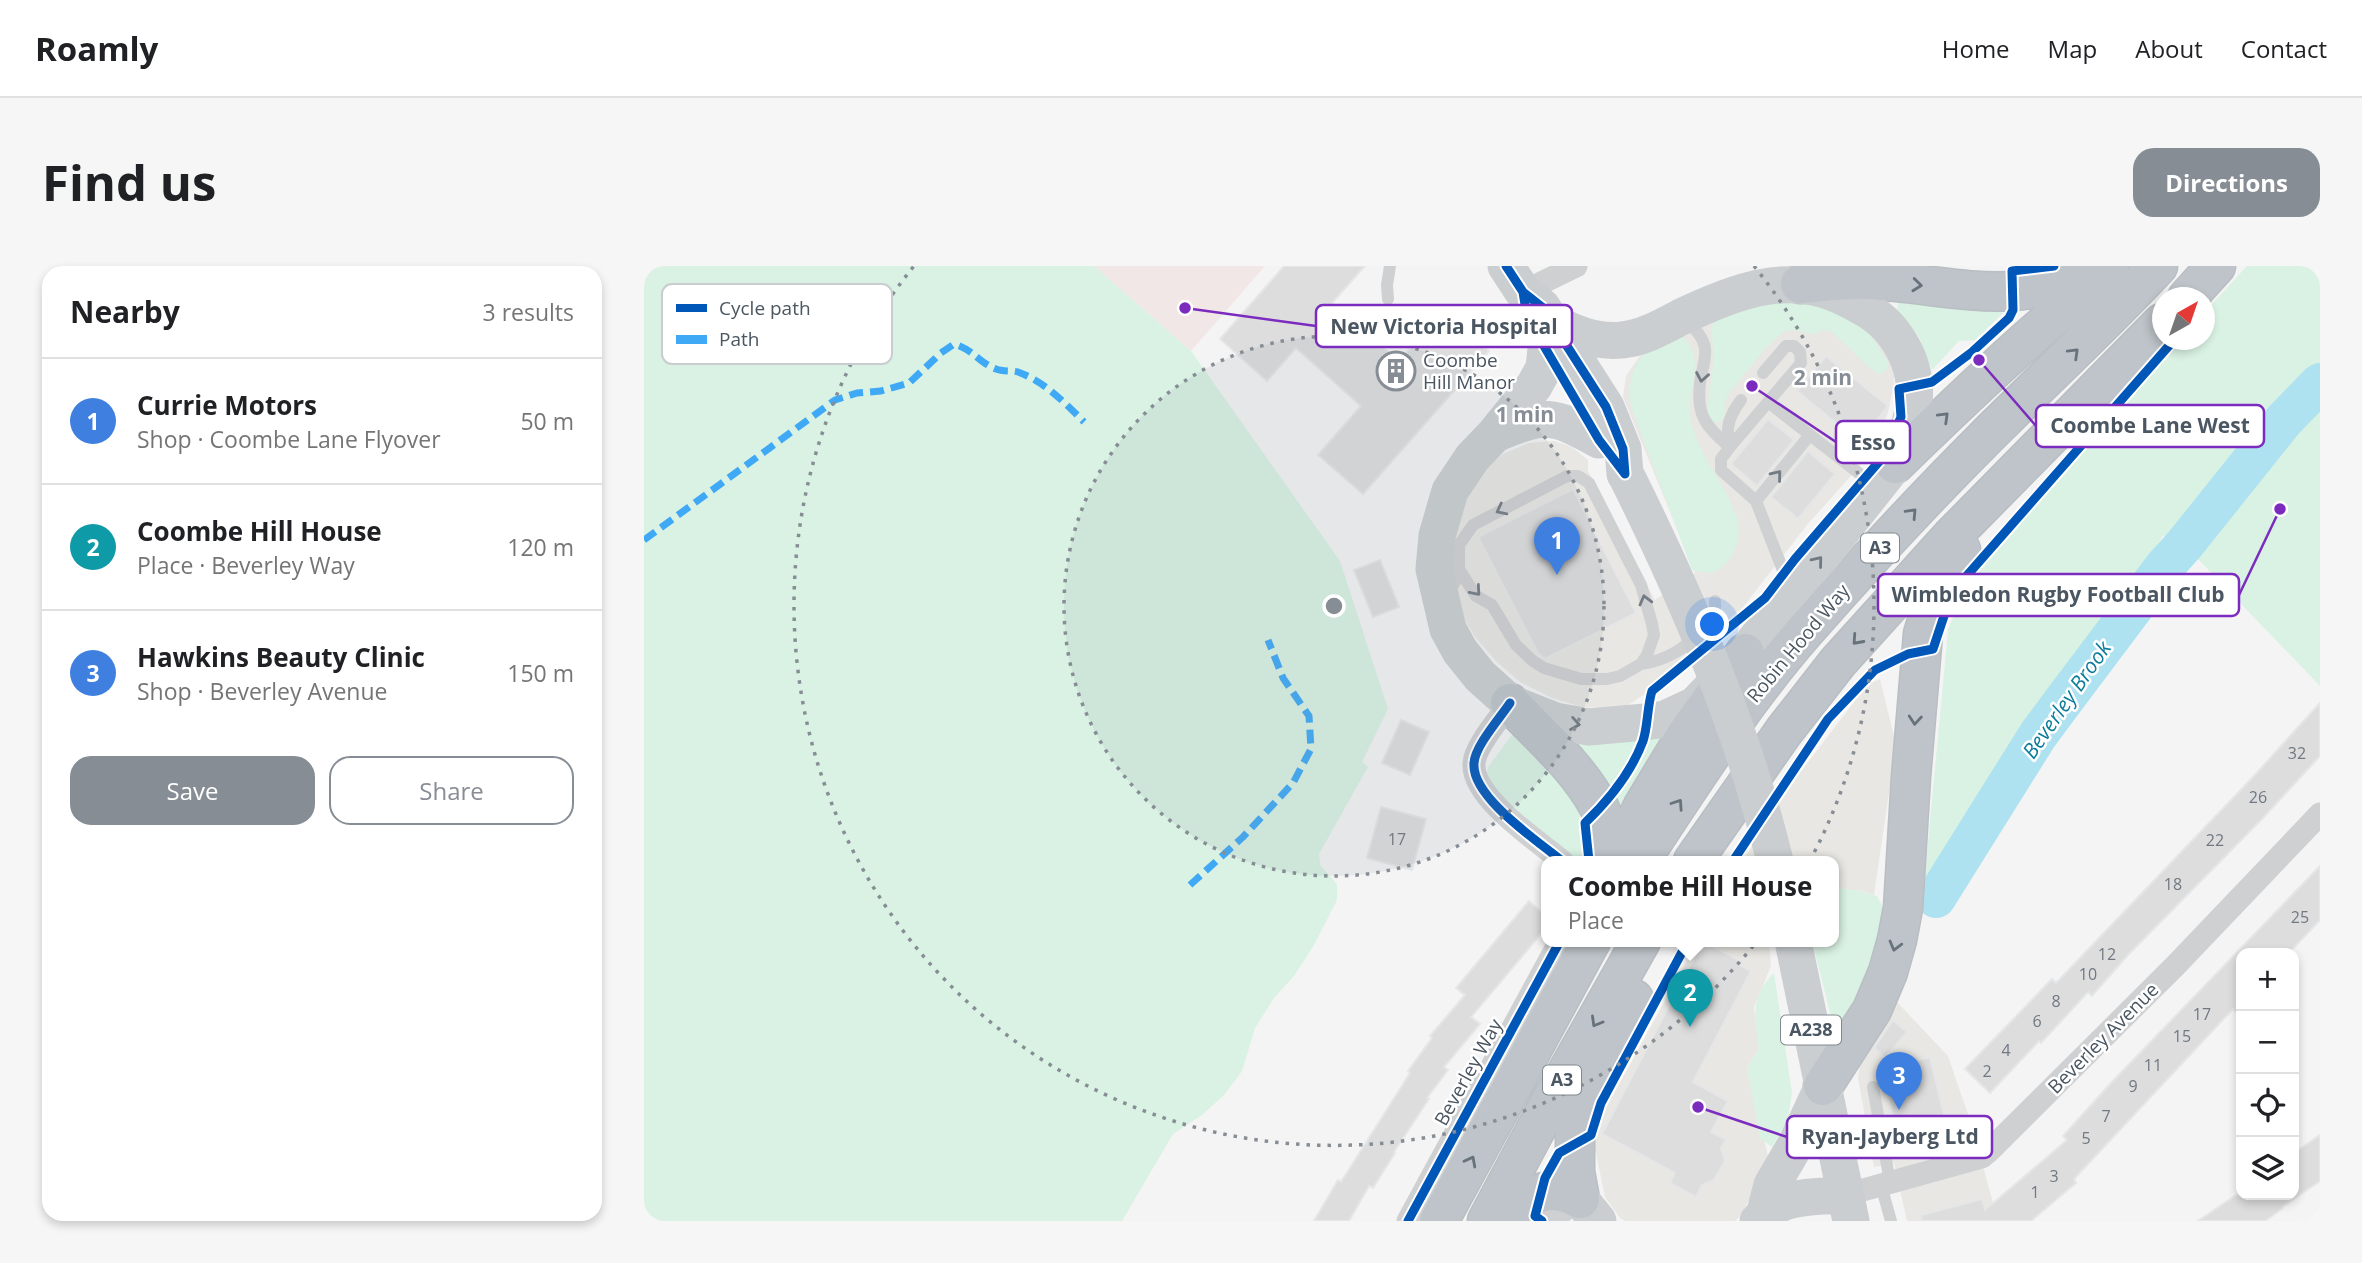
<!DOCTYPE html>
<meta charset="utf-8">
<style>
body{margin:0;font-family:"Open Sans",sans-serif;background:#f6f6f6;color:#202124}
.controls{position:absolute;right:21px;bottom:21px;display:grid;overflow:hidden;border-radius:14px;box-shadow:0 4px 10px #0003}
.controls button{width:63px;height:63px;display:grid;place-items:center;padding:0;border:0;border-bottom:2px solid #e0e0e0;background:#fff;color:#202124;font:35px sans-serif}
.compass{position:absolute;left:1508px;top:21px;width:63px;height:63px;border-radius:50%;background:#fff;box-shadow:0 4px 10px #0003;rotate:40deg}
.you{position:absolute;left:1069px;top:359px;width:24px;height:24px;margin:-18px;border:5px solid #fff;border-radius:50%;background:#1a73e8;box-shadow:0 0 0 10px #1a73e833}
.badge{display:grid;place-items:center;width:46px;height:46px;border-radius:50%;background:#868d94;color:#fff;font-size:23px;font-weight:700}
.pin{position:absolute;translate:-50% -58px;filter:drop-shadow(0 2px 4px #0008)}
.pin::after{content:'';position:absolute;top:37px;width:24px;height:21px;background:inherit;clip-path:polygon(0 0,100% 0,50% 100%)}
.popup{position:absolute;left:897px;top:590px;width:298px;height:91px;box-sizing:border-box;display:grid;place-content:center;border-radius:14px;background:#fff;filter:drop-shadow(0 2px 5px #0005);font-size:23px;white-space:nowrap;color:#757577}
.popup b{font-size:26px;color:#202124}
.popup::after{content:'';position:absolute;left:50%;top:100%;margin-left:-14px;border:14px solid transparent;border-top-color:#fff}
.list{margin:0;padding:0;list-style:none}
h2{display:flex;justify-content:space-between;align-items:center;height:91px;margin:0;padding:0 28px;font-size:30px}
h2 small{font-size:23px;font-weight:400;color:#757577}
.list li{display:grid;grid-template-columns:46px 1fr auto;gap:21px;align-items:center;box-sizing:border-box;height:126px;padding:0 28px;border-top:2px solid #e0e0e0}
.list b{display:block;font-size:26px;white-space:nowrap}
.list p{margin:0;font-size:23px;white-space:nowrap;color:#757577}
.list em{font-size:23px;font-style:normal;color:#757577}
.actions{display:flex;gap:14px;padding:21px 28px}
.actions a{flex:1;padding:16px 0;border:2px solid #868d94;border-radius:21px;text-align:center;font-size:24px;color:#868d94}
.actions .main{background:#868d94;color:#fff}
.icon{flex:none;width:38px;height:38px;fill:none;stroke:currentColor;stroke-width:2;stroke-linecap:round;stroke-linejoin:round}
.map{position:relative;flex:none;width:1676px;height:955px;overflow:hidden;border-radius:21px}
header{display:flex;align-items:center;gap:42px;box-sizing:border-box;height:98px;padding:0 35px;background:#fff;border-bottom:2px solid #e0e0e0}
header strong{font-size:33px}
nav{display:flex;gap:38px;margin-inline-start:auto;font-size:24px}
.intro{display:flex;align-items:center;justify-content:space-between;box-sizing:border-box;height:168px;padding:0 42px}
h1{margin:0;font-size:49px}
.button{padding:18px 32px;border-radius:21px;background:#868d94;color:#fff;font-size:24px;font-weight:700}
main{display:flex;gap:42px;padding:0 42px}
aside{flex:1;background:#fff;border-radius:21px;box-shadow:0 4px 10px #0003}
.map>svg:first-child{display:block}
.commercial{fill:#e8e7e3}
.medical{fill:#f1e7e6}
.green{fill:#d9f2e3}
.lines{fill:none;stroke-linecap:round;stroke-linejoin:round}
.river{stroke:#aee2f0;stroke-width:40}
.building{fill:#ddddde;stroke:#e5e6e7;stroke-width:2}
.highway-casing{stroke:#b9bec3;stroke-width:41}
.lane{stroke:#ced0d2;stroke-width:12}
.street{stroke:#ced0d2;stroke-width:23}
.primary{stroke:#caced1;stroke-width:37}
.highway{stroke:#bec4c9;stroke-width:38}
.primary-bridge{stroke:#caced1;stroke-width:37}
.quiet{stroke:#3fa9f5;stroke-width:7;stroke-dasharray:14 7;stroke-linecap:butt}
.cycleway-casing{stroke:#fff;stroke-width:13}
.cycleway{stroke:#0057b8;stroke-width:9}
.oneway{stroke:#67727b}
.oneway2{stroke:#727b83}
.oneway3{stroke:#707a83}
.ring{fill:none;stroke:#868d94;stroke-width:3.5;stroke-dasharray:3.5 7}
.labels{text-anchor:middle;stroke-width:5;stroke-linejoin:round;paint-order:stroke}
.number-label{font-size:16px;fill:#707881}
.shield{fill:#fff;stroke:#808990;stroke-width:2}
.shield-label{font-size:18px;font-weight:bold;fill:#4a5661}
.poi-label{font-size:19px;fill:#4a5661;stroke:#fff;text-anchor:start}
.street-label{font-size:19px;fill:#4a5661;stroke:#fff}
.water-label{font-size:21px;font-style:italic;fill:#0c7c9b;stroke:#fff}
.key{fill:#fff;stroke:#c9ccd0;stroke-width:2}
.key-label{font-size:19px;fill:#4a5661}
.centre{fill:#868d94;stroke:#fff;stroke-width:3.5}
.ring-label{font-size:21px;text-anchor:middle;font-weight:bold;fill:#868d94;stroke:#fff;stroke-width:5;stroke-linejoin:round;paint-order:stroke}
.leader{fill:none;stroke:#7b2cbf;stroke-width:2.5}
.callout-dot{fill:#7b2cbf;stroke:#fff;stroke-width:2.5}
.callout{fill:#fff;stroke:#7b2cbf;stroke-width:2.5}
.callout-label{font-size:21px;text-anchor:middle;font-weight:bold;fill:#4a5661}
</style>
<header>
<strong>Roamly</strong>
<nav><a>Home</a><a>Map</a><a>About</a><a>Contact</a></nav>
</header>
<div class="intro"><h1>Find us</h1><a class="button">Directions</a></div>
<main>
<aside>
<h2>Nearby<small>3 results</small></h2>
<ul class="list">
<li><span class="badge" style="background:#3f7fe0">1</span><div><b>Currie Motors</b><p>Shop · Coombe Lane Flyover</p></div><em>50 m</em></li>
<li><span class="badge" style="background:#0f9aa8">2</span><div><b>Coombe Hill House</b><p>Place · Beverley Way</p></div><em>120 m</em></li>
<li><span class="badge" style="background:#3f7fe0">3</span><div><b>Hawkins Beauty Clinic</b><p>Shop · Beverley Avenue</p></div><em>150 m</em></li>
</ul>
<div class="actions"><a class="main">Save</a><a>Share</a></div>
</aside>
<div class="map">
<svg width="1676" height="955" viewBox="0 0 1676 955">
<rect width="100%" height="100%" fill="#f4f4f4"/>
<path class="commercial" d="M 1061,53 L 1229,62 L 1250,102 L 1250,117 L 1244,147 L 1221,194 L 1163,259 L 1096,345 L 1002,427 L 983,440 L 959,442 L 938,441 L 908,432 L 876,416 L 853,396 L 831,371 L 812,339 L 807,269 L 818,235 L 834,208 L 859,188 L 885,177 L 910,175 L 928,181 L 944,194 L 944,205 L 1011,334 L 1051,307 L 979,131 L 982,110 L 1000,84 Z
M 1236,413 L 1252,479 L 1230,629 L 1217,625 L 1190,622 L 1190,595 L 1099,595 L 1139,529 L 1223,419 Z
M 1054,675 L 1125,675 L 1127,700 L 1110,741 L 1115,783 L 1103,802 L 1125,894 L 1097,949 L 1091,955 L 981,955 L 976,952 L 961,931 L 949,873 L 962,842 Z
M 1253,736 L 1304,790 L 1327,857 L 1354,955 L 1263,955 L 1250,897 L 1230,901 L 1214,812 L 1217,790 Z"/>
<path class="medical" d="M 450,0 L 621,0 L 547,85 Z"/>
<path class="green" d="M 0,0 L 450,0 L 547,85 L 696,295 L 744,443 L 718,496 L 724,501 L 675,588 L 676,599 L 693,618 L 693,634 L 670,679 L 650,710 L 630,732 L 611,762 L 598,805 L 580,829 L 558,849 L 529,868 L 478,955 L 0,955 Z
M 1603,0 L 1676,0 L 1676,420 L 1555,294 L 1519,269 L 1512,281 L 1539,305 L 1426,459 L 1401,441 L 1280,619 L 1304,364 L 1322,319 L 1536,74 L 1560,74 L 1561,46 Z
M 1166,32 L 1223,63 L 1245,98 L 1242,104 L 1236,108 L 1228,104 L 1188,66 L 1179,64 L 1170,68 L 1148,64 L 1139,66 L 1119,85 L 1085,127 L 1080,138 L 1081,148 L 1075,157 L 1070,156 L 1065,150 L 1064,140 L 1070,92 L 1067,60 C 1085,39 1139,36 1166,32 Z
M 1254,36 L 1360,42 L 1357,49 L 1331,74 L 1315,75 L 1288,104 L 1275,71 L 1253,44 Z
M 1037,69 C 1066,98 1040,121 1047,155 C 1056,193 1082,218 1093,252 C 1099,270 1089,300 1069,306 C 1063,308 1054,305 1048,304 L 987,140 C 983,120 988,96 1006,83 C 1015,77 1027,73 1037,69 Z
M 871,465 L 916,504 L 941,547 L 935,552 L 942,591 L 939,595 L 931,595 L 849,522 L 843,507 L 844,501 Z
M 1026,466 L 979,546 L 969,536 L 1004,473 Z
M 914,468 L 994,474 L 966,527 Z
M 1190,621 L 1215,625 L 1233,630 L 1240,644 L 1236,692 L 1197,760 L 1189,758 L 1168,675 L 1190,675 Z
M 1130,707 L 1148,827 L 1144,852 L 1128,881 L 1116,872 L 1103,802 L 1115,783 C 1111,752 1105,731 1130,707 Z"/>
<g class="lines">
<path class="river" d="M 1292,632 L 1394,469 L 1420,434 L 1520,301 L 1540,279 L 1640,154 L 1676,117"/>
</g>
<path class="building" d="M 640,0 L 721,0 L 688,37 L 755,95 L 799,45 L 845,85 L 719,228 L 674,189 L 717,140 L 652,82 L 623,115 L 576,73 Z
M 1182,90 L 1244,140 L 1215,176 L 1153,125 Z
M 1124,153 L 1150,174 L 1113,220 L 1087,198 Z
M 1164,185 L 1191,208 L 1154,253 L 1127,231 Z
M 929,223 L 992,347 L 901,393 L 894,387 L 834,271 Z
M 736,294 L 755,341 L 729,351 L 710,304 Z
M 1676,437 L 1676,490 L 1619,552 L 1484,689 L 1448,730 L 1444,726 L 1397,777 L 1395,775 L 1346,827 L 1321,803 L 1408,713 L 1412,717 L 1609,511 Z
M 757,454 L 785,466 L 766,509 L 738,497 Z
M 737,541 L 782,553 L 768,604 L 723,592 Z
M 1676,600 L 1676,654 L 1645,687 L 1597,687 L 1597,751 L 1589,743 L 1430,913 L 1432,917 L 1387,955 L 1278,955 L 1277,949 L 1338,933 L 1341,944 L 1423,874 L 1419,870 L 1466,818 Z
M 885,635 L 902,650 L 902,662 L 827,751 L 836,758 L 800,801 L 804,804 L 783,832 L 785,833 L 750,886 L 751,887 L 729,922 L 725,920 L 705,955 L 670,955 L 694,914 L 697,916 L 766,807 L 764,805 L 788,772 L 786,770 L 821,729 L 812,722 Z
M 1059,675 L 1098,696 L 1096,699 L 1107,705 L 1049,816 L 1084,835 L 1067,866 L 1082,873 L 1077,882 L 1081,895 L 1070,914 L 1058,919 L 1052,931 L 1026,917 L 1031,907 L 958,868 Z
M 1249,754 L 1263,766 L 1241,792 L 1230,782 Z
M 1286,791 L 1307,878 L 1258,889 L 1237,803 Z
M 1676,869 L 1676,915 L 1638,941 L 1639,942 L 1621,955 L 1554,955 L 1592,929 L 1650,929 L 1650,887 Z"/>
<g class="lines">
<defs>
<path id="highway" d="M 1156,18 C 1179,16 1202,13 1226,14 C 1274,16 1322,28 1370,25 C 1403,22 1433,14 1465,5
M 1543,32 L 1572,0
M 1251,198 C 1316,135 1381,73 1451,16
M 866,437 C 897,470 934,501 955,541 C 963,557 964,577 966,595
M 974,593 L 999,540 L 1042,469 L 1101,387
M 996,595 C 1048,517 1098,437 1160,366 C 1218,300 1278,235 1341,172 C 1398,115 1458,60 1514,0
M 1049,595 L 1140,465 L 1194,396 L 1307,271 L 1518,57
M 1179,820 L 1228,744 L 1244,706 L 1253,674 L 1259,642 L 1267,511 L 1279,368 L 1294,319 L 1317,284
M 936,933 L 931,906 L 931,859 L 938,839 L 957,807 L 990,733
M 795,955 L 947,675
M 843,955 L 909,831 L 997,675
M 862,955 C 886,929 901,915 936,933"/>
</defs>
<use href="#highway" class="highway-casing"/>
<path class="lane" d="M 744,33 L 743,19 L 746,0
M 1040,52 C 1049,61 1060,71 1061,83 C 1062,92 1059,102 1057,110 C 1051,146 1059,159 1086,181 L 1077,193 L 1077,204 L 1112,235
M 1097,134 C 1085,150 1081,162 1086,181 L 1157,97 L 1156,86 L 1150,80 L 1142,80 L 1119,107
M 1124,136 L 1221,212 L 1234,212
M 801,281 L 832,330 L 848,339 L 872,379 L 889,395 L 900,402 L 937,413 L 963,413 L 976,410 L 997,398 L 1003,389 L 1010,369 L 1008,358 L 997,319 L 945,217 L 934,210 L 923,210 L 829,259 L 815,279 L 815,301 L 811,316 L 804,327
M 1140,324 L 1140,307 L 1112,235 L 1165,170
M 997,398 C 1031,393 1046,376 1071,355 L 1071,335
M 1229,821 L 1246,916
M 1237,919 L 1247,955"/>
<path class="street" d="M 879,26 L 932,0
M 866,437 C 856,452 831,480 830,497 C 827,531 894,575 918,595
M 1201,929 L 1338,891 L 1344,886 L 1531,700 L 1676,548
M 764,955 L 916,675
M 905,955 L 936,933"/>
<path class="primary" d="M 862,0 L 879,26 L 898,41 L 962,141 L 979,183 L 981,208
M 902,83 L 900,102 L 890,120 L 851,168 L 828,192 L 806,225 L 793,270 L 790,303 L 804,363 L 816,385 L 836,410 L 866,437 L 911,455 L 945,461 L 1001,456 L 1021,453 L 1051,439 L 1101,387 L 1251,198 C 1271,152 1283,112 1250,68 C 1236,49 1216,39 1195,29 C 1141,5 1087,27 1037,51 C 1018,61 999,72 978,74 C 953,77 928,67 907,55
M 851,168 C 901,147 908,148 955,174
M 1149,675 L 1207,955
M 936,933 L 954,955
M 1121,946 L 1128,919 L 1153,876 L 1179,820
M 1114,955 C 1135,928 1169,931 1201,929"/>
<use href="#highway" class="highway"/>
<path class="primary-bridge" d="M 984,213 C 1045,336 1098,461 1131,595"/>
<path class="quiet" d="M 0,274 L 191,134 L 213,127 L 237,125 L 265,117 L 297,87 L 310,78 C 330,84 334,96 352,103 C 359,106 367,104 374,106 C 401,116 420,136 440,156
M 546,619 L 599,571 L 649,517 L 667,483 L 665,450 L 639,412 L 624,374"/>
<defs>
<path id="cycleway" d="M 862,0 L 879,26 L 898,41 L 962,141 L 979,183 L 981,208
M 879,26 L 883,51 L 955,174 L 981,208
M 866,437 C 856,452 831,480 830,497 C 827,531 894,575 918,595
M 945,595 L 941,557 C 965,534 987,507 999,475 C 1004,460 1003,441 1008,425 L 1121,332 L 1151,293 L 1239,191 L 1257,151 L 1255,123 L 1288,116 L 1328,86 L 1365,52 L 1369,44 L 1368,5 L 1410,0
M 1089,595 L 1184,453 L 1231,404 L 1264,388 L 1289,383 L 1304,338 L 1319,314 L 1530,74
M 764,955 L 916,675
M 898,955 L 891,950 L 901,912 L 915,887 L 947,869 L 957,837 L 1044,675"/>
</defs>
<use href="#cycleway" class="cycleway-casing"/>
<use href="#cycleway" class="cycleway"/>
</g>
<defs><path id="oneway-chevron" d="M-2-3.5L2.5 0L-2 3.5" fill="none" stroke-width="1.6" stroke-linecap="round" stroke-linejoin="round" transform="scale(1.75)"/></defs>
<g class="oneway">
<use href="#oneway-chevron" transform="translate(1273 19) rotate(6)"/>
<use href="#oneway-chevron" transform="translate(1430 87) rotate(-44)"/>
<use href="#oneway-chevron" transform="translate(1300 151) rotate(-44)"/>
<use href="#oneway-chevron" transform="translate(1268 247) rotate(-47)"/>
<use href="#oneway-chevron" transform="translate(1213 374) rotate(132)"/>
<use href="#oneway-chevron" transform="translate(1271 454) rotate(95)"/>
<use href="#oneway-chevron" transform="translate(1034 538) rotate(-56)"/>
<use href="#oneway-chevron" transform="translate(1251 680) rotate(105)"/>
<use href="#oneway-chevron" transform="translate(952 756) rotate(120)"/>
<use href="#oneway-chevron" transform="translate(827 895) rotate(-62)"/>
</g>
<g class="oneway2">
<use href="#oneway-chevron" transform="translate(1058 111) rotate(100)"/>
<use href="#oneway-chevron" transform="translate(1133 209) rotate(-51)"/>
<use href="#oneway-chevron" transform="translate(857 244) rotate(153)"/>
<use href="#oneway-chevron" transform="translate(832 325) rotate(49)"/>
<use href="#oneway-chevron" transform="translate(1001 334) rotate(-105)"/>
</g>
<g class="oneway3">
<use href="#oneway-chevron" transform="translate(1174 295) rotate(-51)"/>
<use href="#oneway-chevron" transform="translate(931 458) rotate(10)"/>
</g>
<circle cx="690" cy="340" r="270" fill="#868d94" fill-opacity=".12"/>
<g class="ring">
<circle cx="690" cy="340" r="270"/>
<path d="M1110 0A540 540 0 1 1 270 0"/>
</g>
<defs>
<symbol id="building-ring" viewBox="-11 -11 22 22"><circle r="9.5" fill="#fff" stroke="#868d94" stroke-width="1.5"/><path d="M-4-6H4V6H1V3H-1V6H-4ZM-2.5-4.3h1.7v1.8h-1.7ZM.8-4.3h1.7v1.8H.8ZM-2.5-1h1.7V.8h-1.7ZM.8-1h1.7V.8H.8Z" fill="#868d94"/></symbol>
</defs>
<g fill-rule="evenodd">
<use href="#building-ring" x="730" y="83" width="44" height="44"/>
</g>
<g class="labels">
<g class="number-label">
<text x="1653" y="493">32</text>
<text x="1614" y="537">26</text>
<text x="753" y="579">17</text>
<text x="1571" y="580">22</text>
<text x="1529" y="624">18</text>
<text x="1656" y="657">25</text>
<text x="1463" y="694">12</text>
<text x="1444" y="714">10</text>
<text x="1412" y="741">8</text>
<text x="1558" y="754">17</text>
<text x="1393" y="761">6</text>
<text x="1538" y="776">15</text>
<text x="1362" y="790">4</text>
<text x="1509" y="805">11</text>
<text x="1343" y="811">2</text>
<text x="1489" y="826">9</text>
<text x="1462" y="856">7</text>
<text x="1442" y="878">5</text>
<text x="1410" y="916">3</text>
<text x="1391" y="932">1</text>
</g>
<g class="shield">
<rect x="1217" y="267.5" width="38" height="29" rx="5"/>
<rect x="1137" y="749.5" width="60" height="29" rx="5"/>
<rect x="899" y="799.5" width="38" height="29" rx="5"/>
</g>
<g class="shield-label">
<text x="1236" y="288">A3</text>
<text x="1167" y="770">A238</text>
<text x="918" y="820">A3</text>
</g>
<g class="poi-label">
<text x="779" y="101">Coombe<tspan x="779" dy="22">Hill Manor</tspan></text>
</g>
<g class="street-label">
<text transform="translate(1154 377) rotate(-50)" y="7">Robin Hood Way</text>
<text transform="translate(1459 772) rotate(-45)" y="7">Beverley Avenue</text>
<text transform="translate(824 806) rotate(-61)" y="7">Beverley Way</text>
</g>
<g class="water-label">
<text transform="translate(1423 434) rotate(-55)" y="7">Beverley Brook</text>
</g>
</g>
<rect x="18" y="18" width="230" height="80" rx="10" class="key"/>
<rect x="32" y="38" width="31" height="8" fill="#0057b8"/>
<rect x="32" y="69" width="31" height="9" fill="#3fa9f5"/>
<g class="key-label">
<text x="75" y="49">Cycle path</text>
<text x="75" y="80">Path</text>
</g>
<circle cx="690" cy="340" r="10" class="centre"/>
<g class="ring-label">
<text x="1179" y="119">2 min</text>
<text x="881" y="156">1 min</text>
</g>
<path class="leader" d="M541 42L672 60M1335 94L1392 160M1108 120L1192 176M1636 243L1595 329M1054 841L1143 871"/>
<g class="callout-dot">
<circle cx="541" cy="42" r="7"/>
<circle cx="1335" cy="94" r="7"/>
<circle cx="1108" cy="120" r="7"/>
<circle cx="1636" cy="243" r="7"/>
<circle cx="1054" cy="841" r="7"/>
</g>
<g class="callout">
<rect x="672" y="39" width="256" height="42" rx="7"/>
<rect x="1392" y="139" width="228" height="42" rx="7"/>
<rect x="1192" y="155" width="74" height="42" rx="7"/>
<rect x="1234" y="308" width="361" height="42" rx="7"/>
<rect x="1143" y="850" width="205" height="42" rx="7"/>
</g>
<g class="callout-label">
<text x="800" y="68">New Victoria Hospital</text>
<text x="1506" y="167">Coombe Lane West</text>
<text x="1229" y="184">Esso</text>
<text x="1414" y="336">Wimbledon Rugby Football Club</text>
<text x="1246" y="878">Ryan-Jayberg Ltd</text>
</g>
</svg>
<div class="controls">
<button>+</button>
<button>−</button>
<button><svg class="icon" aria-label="locate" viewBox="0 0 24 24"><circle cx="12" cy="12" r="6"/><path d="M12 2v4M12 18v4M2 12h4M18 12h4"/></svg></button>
<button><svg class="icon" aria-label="layers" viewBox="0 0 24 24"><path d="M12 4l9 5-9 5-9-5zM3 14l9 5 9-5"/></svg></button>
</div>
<svg class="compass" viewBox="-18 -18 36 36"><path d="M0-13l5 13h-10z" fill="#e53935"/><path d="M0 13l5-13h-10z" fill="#757577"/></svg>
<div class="you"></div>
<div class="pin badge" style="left:913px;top:309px;background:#3f7fe0">1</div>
<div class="pin badge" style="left:1046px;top:761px;background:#0f9aa8">2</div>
<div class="popup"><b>Coombe Hill House</b>Place</div>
<div class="pin badge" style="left:1255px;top:844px;background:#3f7fe0">3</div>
</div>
</main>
